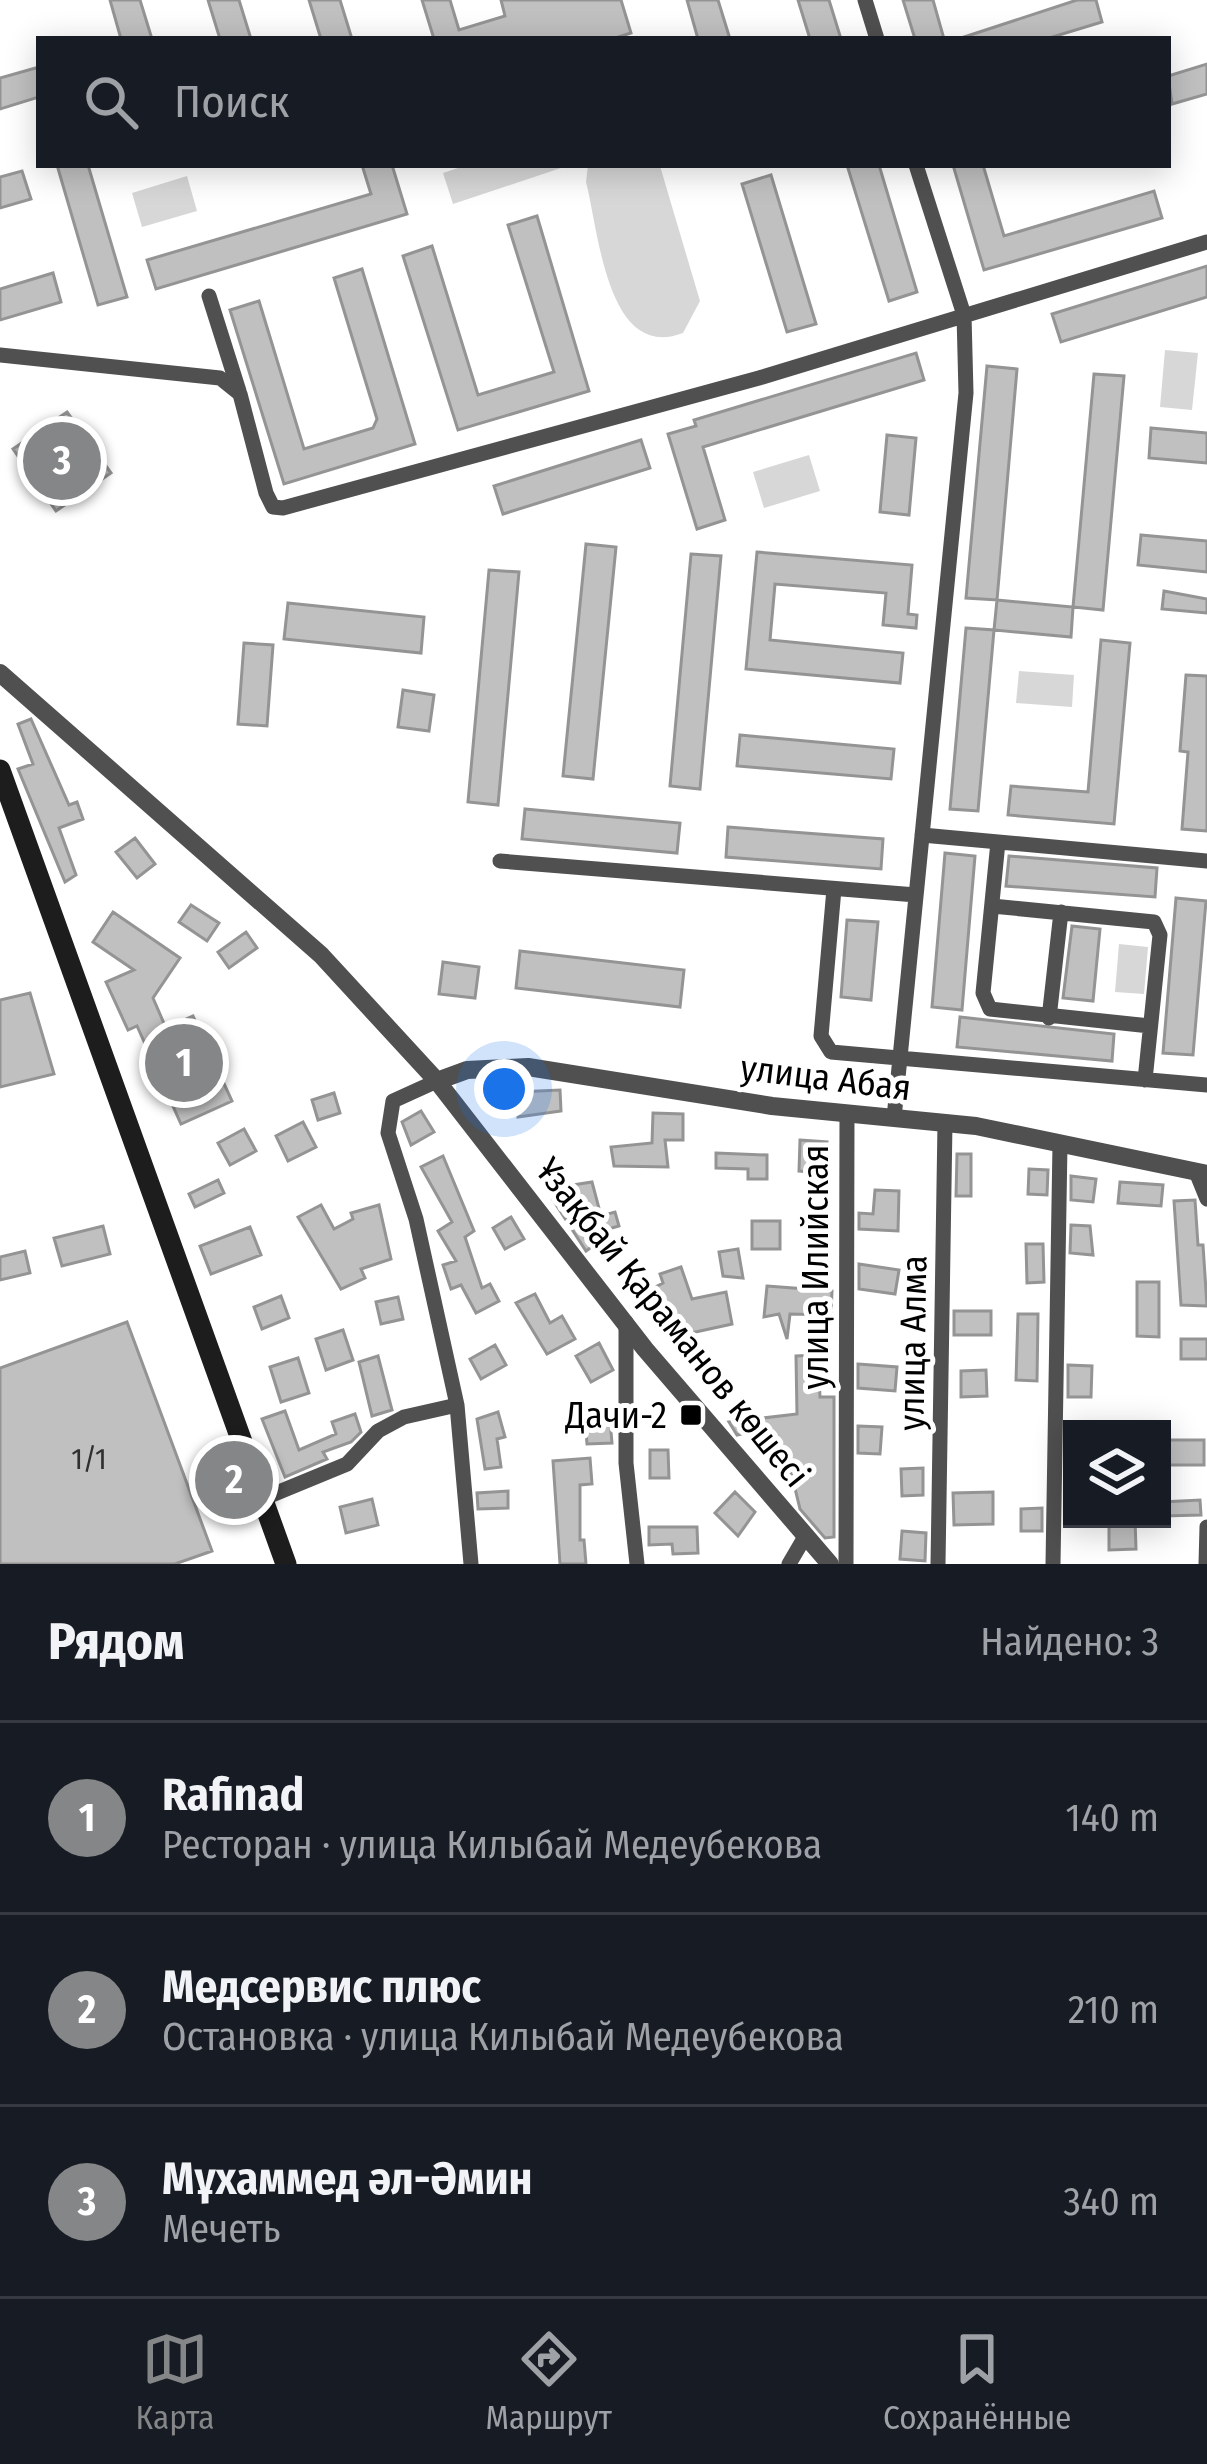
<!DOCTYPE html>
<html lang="ru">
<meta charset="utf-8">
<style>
body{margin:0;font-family:"Fira Sans Condensed",sans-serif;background:#242831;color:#f1f3f6}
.controls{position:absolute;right:36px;bottom:36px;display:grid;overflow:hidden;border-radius:0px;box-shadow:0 6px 30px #0003}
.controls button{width:108px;height:108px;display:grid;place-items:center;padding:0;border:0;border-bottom:3px solid #363941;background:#171b24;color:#f1f3f6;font:60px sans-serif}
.you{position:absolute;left:504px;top:1089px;width:42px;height:42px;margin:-30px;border:9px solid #fff;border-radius:50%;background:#1a73e8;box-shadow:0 0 0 18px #1a73e833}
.badge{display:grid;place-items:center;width:78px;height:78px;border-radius:50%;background:#858687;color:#fff;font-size:39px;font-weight:700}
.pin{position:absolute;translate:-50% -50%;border:6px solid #fff;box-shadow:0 3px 12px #0006}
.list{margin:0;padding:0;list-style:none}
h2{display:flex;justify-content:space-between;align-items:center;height:156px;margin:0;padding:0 48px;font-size:51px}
h2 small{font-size:39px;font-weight:400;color:#9ea1a6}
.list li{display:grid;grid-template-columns:78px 1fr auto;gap:36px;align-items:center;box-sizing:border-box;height:192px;padding:0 48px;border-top:3px solid #363941}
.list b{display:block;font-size:45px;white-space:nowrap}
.list p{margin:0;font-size:39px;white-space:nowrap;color:#9ea1a6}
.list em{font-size:39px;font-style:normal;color:#9ea1a6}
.icon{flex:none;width:66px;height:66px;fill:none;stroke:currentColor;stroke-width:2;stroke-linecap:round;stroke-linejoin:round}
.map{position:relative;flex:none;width:1207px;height:1564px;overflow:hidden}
.search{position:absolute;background:#171b24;box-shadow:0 6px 30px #0003;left:36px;right:36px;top:36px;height:132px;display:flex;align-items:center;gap:30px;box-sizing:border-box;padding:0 42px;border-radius:0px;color:#9ea1a6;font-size:45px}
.sheet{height:732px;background:#171b24}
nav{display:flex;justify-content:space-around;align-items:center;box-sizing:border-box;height:168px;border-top:3px solid #363941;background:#171b24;font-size:33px;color:#9ea1a6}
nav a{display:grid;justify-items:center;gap:6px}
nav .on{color:#858687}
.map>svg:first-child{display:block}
.garden{fill:#d7d7d7}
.building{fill:#c0c0c0;stroke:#949494;stroke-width:3}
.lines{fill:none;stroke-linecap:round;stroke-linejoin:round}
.minor{stroke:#505050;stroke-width:15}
.tertiary{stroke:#505050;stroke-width:18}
.secondary{stroke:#1d1d1d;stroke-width:21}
.poi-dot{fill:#000;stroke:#fff;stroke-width:4.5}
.labels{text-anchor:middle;stroke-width:10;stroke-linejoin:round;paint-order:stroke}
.number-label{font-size:30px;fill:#303030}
.street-label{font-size:36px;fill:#000;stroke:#fff}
.poi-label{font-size:36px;fill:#000;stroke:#fff;text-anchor:end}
</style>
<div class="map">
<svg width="1207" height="1564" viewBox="0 0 1207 1564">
<rect width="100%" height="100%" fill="#fff"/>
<path class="garden" d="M 467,165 L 560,165 L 561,168 L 453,204 L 443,173 Z
M 588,165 L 660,166 L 700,301 L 683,333 C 607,362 599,232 586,182 Z
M 187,176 L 197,211 L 142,227 L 132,193 Z
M 1165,350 L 1198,353 L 1192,410 L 1160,407 Z
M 809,455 L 820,491 L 764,508 L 753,472 Z
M 1019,671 L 1074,675 L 1072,707 L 1016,703 Z
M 1119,944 L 1148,947 L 1144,994 L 1115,992 Z"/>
<path class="building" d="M 110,0 L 140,0 L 152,39 L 121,39 Z
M 208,0 L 239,0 L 251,39 L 220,39 Z
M 309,0 L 340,0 L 352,39 L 321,39 Z
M 422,0 L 450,0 L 459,30 L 505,16 L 501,0 L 621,0 L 631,33 L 612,39 L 434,39 Z
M 687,0 L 718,0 L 730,39 L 698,39 Z
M 798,0 L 829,0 L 841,39 L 810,39 Z
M 903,0 L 933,0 L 944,39 L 915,39 Z
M 1077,0 L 1096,0 L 1102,22 L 1046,39 L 958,39 Z
M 1207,64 L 1207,94 L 1172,104 L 1168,76 Z
M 39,67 L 39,97 L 0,109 L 0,78 Z
M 57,165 L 88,165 L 127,297 L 98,305 Z
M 362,165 L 392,165 L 407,214 L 156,289 L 147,260 L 371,194 Z
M 847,165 L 879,165 L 917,292 L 889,301 Z
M 953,165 L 983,165 L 1004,236 L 1154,191 L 1162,218 L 984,270 Z
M 22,171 L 31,199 L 0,208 L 0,177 Z
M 771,175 L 816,324 L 787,332 L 742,184 Z
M 537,216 L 589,391 L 458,430 L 403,256 L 432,246 L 478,395 L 554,372 L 508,225 Z
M 1207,266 L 1207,297 L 1061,342 L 1052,314 Z
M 362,269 L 415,444 L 284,484 L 230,310 L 259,301 L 304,449 L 373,428 L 377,419 L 334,278 Z
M 53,273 L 61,302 L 0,320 L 0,289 Z
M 916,353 L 924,380 L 703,447 L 725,520 L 697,529 L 668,434 L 696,426 L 694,420 Z
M 987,366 L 1017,369 L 997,600 L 966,598 Z
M 1094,374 L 1124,376 L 1103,610 L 1073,607 Z
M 67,412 L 111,473 L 56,511 L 13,449 Z
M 1151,428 L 1207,433 L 1207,463 L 1149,458 Z
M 887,435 L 916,438 L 909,515 L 880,512 Z
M 641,440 L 650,468 L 503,514 L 494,486 Z
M 1141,535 L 1207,541 L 1207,572 L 1138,565 Z
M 586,544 L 616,547 L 593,779 L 563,776 Z
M 757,552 L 912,565 L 908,614 L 917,615 L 916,628 L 883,625 L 886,593 L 775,584 L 770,640 L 903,653 L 900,683 L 746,669 Z
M 691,554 L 721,556 L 700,789 L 670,786 Z
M 489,570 L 519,572 L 498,805 L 468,802 Z
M 1164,591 L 1207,599 L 1207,613 L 1162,609 Z
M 997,600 L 1073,607 L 1071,637 L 994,630 Z
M 288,603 L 424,617 L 421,653 L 284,639 Z
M 966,628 L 994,630 L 978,811 L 950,809 Z
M 1101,640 L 1130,643 L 1114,824 L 1008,815 L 1011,786 L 1088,792 Z
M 244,643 L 273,645 L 267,726 L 238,724 Z
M 1186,675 L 1207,676 L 1207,831 L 1182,829 L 1188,752 L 1180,751 Z
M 403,690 L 434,695 L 429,731 L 398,727 Z
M 31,719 L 69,805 L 77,802 L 83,819 L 59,828 L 76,875 L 65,882 L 18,769 L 33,764 L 18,724 Z
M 740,735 L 894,749 L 891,779 L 737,766 Z
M 525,809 L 680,823 L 677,853 L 522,839 Z
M 728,827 L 883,839 L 881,869 L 726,857 Z
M 135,838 L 155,864 L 137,878 L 116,852 Z
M 945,853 L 975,856 L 962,1010 L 932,1007 Z
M 1009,856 L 1157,868 L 1155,897 L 1006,886 Z
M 1176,898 L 1206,901 L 1193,1055 L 1163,1053 Z
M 191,905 L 219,923 L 207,941 L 179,922 Z
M 113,912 L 180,958 L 153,998 L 166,1028 L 193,1016 L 232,1101 L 181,1124 L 137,1026 L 128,1030 L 106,982 L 134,970 L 93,942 Z
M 847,920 L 878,922 L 871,1000 L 841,997 Z
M 1072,926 L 1100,929 L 1093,1001 L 1063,998 Z
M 246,932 L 257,948 L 229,968 L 218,952 Z
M 520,951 L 684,970 L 680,1007 L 516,988 Z
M 443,962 L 479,967 L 475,998 L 439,994 Z
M 30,993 L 54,1074 L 0,1087 L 0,1000 Z
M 960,1017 L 1114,1034 L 1112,1061 L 957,1047 Z
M 560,1090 L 561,1111 L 518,1117 L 517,1092 Z
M 334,1093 L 340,1113 L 318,1120 L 312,1100 Z
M 421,1111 L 434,1132 L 411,1145 L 402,1122 Z
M 653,1113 L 683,1114 L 683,1140 L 665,1140 L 668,1167 L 614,1166 L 611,1147 L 652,1143 Z
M 303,1122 L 316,1147 L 288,1161 L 276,1136 Z
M 244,1129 L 256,1151 L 230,1165 L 218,1143 Z
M 800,1140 L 827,1142 L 825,1173 L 799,1171 Z
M 716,1153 L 767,1155 L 767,1179 L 748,1179 L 748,1169 L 716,1168 Z
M 957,1154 L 971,1154 L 971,1196 L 956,1196 Z
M 443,1156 L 474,1231 L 465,1237 L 482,1288 L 490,1284 L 499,1301 L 476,1313 L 461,1285 L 451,1289 L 443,1265 L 456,1261 L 438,1231 L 452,1222 L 421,1167 Z
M 1029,1169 L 1048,1170 L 1047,1195 L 1028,1194 Z
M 1071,1176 L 1096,1179 L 1093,1202 L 1071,1200 Z
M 218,1180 L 224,1193 L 195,1207 L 189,1194 Z
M 592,1182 L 601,1216 L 615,1212 L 619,1226 L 605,1230 L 608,1235 L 586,1251 L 553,1200 L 564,1197 L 560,1187 Z
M 1120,1182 L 1163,1185 L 1161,1206 L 1118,1203 Z
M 875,1190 L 899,1191 L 898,1231 L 859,1229 L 859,1213 L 873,1214 Z
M 1195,1200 L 1198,1245 L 1203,1245 L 1207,1306 L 1181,1305 L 1174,1201 Z
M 321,1205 L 334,1229 L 353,1219 L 351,1213 L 379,1205 L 391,1259 L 361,1269 L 365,1278 L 341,1289 L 298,1217 Z
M 511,1217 L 524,1239 L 505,1249 L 493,1228 Z
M 752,1221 L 780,1221 L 780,1249 L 752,1249 Z
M 1071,1225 L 1090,1226 L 1093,1255 L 1070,1253 Z
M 103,1226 L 110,1254 L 62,1266 L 54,1238 Z
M 250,1227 L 261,1255 L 211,1274 L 200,1246 Z
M 1026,1244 L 1043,1244 L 1044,1282 L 1027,1283 Z
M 738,1249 L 743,1278 L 723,1276 L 719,1252 Z
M 25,1251 L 30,1273 L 0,1280 L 0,1257 Z
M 859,1264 L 899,1270 L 895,1294 L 859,1289 Z
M 681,1267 L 692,1299 L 726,1292 L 732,1324 L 682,1335 L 677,1321 L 665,1325 L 658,1303 L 650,1306 L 644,1293 L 663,1283 L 660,1274 Z
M 1137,1282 L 1159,1282 L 1159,1337 L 1137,1336 Z
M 767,1286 L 832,1291 L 831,1315 L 790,1314 L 787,1339 L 779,1314 L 764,1317 Z
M 535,1294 L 550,1323 L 562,1316 L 575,1339 L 547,1354 L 516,1303 Z
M 281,1296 L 289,1318 L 262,1329 L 254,1307 Z
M 398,1297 L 403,1319 L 381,1324 L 376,1302 Z
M 954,1311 L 991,1311 L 991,1335 L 954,1335 Z
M 1018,1314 L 1038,1314 L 1037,1381 L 1016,1380 Z
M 127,1322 L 212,1551 L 175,1564 L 0,1564 L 0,1368 Z
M 343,1330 L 353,1360 L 326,1370 L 316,1339 Z
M 1181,1339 L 1207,1339 L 1207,1359 L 1181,1359 Z
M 599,1343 L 613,1370 L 591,1382 L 576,1356 Z
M 495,1345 L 506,1365 L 481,1379 L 470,1359 Z
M 818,1355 L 820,1397 L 834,1397 L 834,1537 L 825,1538 L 800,1509 L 791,1472 L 781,1475 L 762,1430 L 737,1435 L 729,1422 L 797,1414 L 796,1356 Z
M 378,1356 L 392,1410 L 372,1416 L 359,1362 Z
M 298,1358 L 309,1393 L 281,1402 L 270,1367 Z
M 858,1364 L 897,1367 L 895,1391 L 858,1388 Z
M 1068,1365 L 1092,1366 L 1091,1397 L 1068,1397 Z
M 986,1370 L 987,1396 L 961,1397 L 961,1371 Z
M 285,1411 L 299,1450 L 336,1434 L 332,1422 L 355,1414 L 361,1432 L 351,1442 L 323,1452 L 327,1459 L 285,1477 L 262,1419 Z
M 498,1412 L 505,1437 L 497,1439 L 501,1467 L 485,1469 L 477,1419 Z
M 610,1420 L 612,1443 L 587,1444 L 585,1421 Z
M 858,1426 L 882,1427 L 880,1454 L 858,1453 Z
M 1162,1440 L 1204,1440 L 1204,1465 L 1162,1465 Z
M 650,1450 L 668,1450 L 669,1478 L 650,1478 Z
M 590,1458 L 592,1484 L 580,1485 L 580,1540 L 584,1540 L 586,1564 L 560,1564 L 553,1461 Z
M 923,1468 L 923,1495 L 902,1496 L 901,1469 Z
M 508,1491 L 508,1508 L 478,1509 L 477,1493 Z
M 735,1492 L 755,1512 L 738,1536 L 715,1513 Z
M 993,1492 L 993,1524 L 954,1525 L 953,1493 Z
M 372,1499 L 378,1525 L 346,1533 L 340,1507 Z
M 1200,1500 L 1201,1515 L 1162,1516 L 1162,1502 Z
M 1042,1508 L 1042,1531 L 1021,1531 L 1021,1509 Z
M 1109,1519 L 1135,1519 L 1136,1549 L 1109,1550 Z
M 649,1527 L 697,1527 L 698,1553 L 673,1554 L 672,1544 L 649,1545 Z
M 902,1531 L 926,1533 L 925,1561 L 900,1559 Z"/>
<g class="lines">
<path class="minor" d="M 865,0 L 877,39
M 209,296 L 239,391
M 0,355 L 220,378 L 240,394 L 266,493 L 273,507 L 283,508 L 759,378 L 1207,242
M 922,835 L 1207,861
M 998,842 L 983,993 L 990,1009 L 1150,1026
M 500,861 L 916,895
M 834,889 L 821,1036 L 831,1052 L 1207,1085
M 992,906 L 1154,922 L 1160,935 L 1145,1080
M 1049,1018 L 1061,912
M 437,1081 L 393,1101 L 388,1133 L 416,1219 L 457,1405 L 471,1564
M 894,1118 L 966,393 L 964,315 L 916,165
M 1196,1172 L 1207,1199
M 626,1322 L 626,1463 L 637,1564
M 262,1499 L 347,1464 L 378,1431 L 404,1417 L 457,1405
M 789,1564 L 806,1535
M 846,1564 L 847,1114
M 938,1564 L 945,1123
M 1053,1564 L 1060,1144
M 1206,1564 L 1207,1527"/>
<path class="tertiary" d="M 0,673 L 321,955 L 437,1081 L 645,1349 L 830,1564
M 437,1081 L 467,1070 L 528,1067 L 772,1106 L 976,1126 L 1207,1174"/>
<path class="secondary" d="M 0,770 L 286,1564"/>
</g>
<rect class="poi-dot" x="679" y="1403" width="24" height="24" rx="6"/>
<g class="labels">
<g class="number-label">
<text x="89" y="1469">1/1</text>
</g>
<g class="street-label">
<text transform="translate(826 1077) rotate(7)" y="13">улица Абая</text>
<text transform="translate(815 1267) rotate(-90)" y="13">улица Илийская</text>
<text transform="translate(673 1322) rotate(51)" y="13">Ұзақбай Қараманов көшесі</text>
<text transform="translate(912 1343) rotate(-89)" y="13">улица Алма</text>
</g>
<g class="poi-label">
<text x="667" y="1428">Дачи-2</text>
</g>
</g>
</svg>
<div class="controls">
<button><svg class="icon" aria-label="layers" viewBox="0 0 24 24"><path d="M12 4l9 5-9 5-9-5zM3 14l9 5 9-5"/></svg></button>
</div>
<div class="you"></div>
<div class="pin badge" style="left:184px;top:1063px">1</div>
<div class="pin badge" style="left:234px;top:1480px">2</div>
<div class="pin badge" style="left:62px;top:461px">3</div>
<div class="search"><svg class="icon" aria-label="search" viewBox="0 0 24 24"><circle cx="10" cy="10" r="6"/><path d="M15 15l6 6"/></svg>Поиск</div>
</div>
<section class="sheet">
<h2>Рядом<small>Найдено: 3</small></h2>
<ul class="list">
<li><span class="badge">1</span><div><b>Rafinad</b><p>Ресторан · улица Килыбай Медеубекова</p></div><em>140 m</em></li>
<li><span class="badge">2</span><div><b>Медсервис плюс</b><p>Остановка · улица Килыбай Медеубекова</p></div><em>210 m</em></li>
<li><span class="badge">3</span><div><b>Мұхаммед әл-Әмин</b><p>Мечеть</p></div><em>340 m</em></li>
</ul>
</section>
<nav>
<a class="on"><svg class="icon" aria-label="map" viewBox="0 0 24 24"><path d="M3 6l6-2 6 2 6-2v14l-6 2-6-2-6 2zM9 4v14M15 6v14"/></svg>Карта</a>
<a><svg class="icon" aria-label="directions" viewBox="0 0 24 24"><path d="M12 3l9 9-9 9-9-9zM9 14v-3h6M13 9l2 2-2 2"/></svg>Маршрут</a>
<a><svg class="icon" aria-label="saved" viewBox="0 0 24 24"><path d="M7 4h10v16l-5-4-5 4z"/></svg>Сохранённые</a>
</nav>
